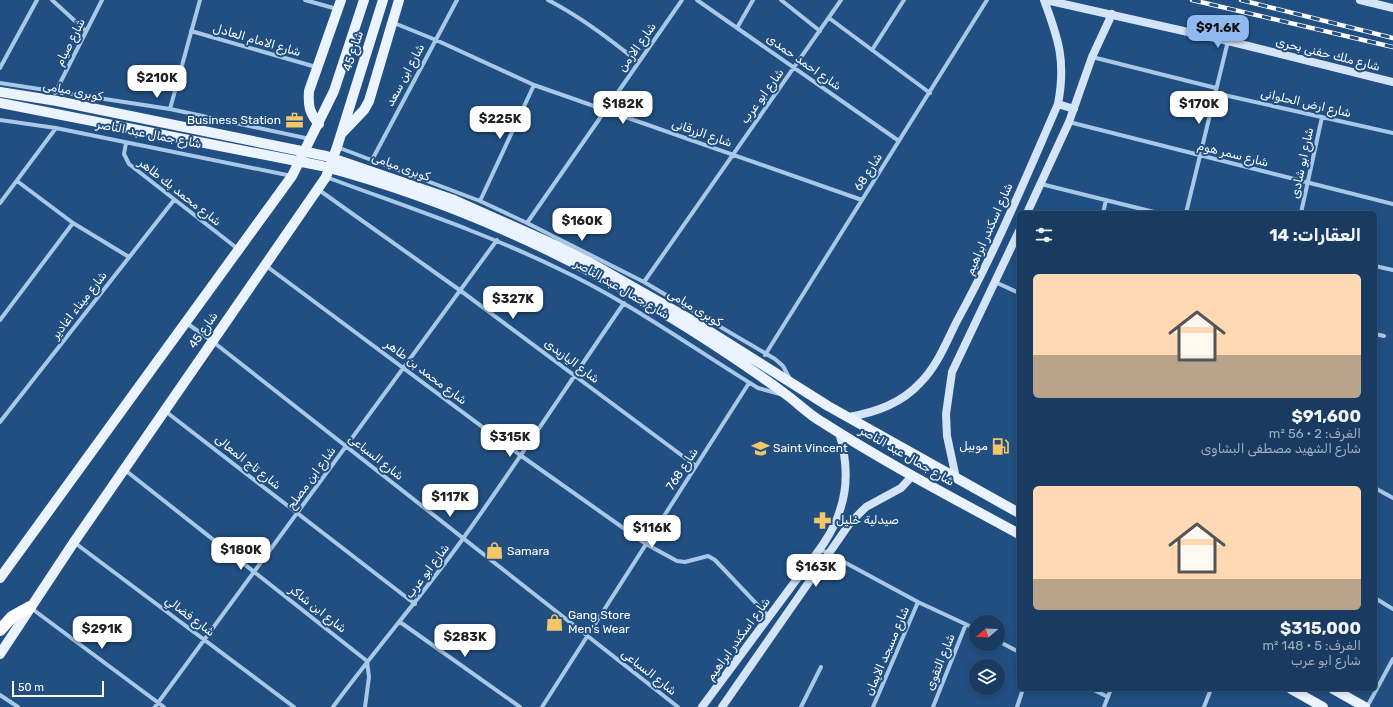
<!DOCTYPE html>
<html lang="ar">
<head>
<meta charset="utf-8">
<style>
  body { margin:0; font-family:Rubik,"Noto Sans Arabic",sans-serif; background:#26466a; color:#f1f3f6; direction:rtl; height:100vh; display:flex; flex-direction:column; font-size:15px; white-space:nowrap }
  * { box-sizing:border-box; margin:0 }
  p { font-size:13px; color:#9fadbd }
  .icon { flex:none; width:22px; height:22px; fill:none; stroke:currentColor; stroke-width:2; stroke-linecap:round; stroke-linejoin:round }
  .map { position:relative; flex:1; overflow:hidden; direction:ltr }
  .side { position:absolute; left:1017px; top:211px; width:360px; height:480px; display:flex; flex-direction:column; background:#193b61; border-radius:6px; box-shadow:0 2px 6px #0003,0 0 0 1px #375576; direction:rtl }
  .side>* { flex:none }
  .needle { width:26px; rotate:251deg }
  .tools { position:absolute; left:969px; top:615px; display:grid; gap:8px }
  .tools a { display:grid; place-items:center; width:36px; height:36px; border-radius:50%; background:#193b61; box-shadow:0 2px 6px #0003,0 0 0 1px #375576; font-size:20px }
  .scale { position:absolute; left:12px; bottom:10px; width:92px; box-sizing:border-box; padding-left:4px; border:2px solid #fff; border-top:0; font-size:11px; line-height:14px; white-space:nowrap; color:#fff; -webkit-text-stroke:3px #214f81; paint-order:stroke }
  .price { position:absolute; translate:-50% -34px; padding:0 9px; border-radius:8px; background:#fff; color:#222; font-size:13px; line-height:26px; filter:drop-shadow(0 1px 2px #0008) }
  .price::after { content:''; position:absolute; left:50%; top:24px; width:12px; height:9px; margin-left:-6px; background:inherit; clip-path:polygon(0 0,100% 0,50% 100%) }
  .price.active { background:#90b9f0; color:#111 }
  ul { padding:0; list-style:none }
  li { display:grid; align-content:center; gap:8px; height:212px; padding:0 16px }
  li span { display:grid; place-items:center; height:124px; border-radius:6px; color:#555 }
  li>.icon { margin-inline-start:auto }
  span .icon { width:72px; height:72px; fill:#fffc; stroke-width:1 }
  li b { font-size:17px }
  h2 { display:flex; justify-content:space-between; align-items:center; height:48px; padding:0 16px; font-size:17px }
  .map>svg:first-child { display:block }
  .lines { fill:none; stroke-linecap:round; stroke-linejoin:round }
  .street { stroke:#a8c8e8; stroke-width:4 }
  .secondary { stroke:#d2e4f6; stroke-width:8 }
  .primary { stroke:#eaf3fe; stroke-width:10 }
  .highway { stroke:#fff; stroke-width:12 }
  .rail-casing { stroke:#fff; stroke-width:4.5 }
  .rail { stroke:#214f81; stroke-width:3; stroke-dasharray:9; stroke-linecap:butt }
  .labels { text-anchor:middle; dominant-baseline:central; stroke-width:4; stroke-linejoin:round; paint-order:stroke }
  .street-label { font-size:12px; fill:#fff; stroke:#214f81 }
  .poi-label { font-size:12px; fill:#fff; stroke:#214f81; text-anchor:start }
</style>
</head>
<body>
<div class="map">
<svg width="1393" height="707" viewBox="0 0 1393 707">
  <rect width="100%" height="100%" fill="#214f81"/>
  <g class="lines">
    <path class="street" d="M 52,0 L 86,31
      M 305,0 L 337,9
      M 548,0 C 581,17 610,39 638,62
      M 697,0 L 899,141
      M 781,0 L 820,31
      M 829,18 L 930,93
      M 394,23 L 436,40 L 534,85 L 862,200
      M 737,28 L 753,0
      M 191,31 L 316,67
      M 872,50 L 904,0
      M 1092,57 L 1216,88
      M 0,68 L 37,0
      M 0,83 L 170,109 L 310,139
      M 55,93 L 102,0
      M 1215,93 L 1393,133
      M 170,109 L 200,0
      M 0,120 L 56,128 L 292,176
      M 1069,122 L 1393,204
      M 126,143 L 124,154 L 129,164 L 238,249
      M 337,147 L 480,201 L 527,223 L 644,282 L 775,359 L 783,366 L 791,381
      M 372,160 L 457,0
      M 326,177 C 404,206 483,232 557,268 C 628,301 691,347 758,388 L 780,394
      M 17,181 L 73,223 L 129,257
      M 1041,184 L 1158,213
      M 319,190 L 461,291 L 696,466
      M 480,201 L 534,85
      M 0,203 L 56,128
      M 1103,213 L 1106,200
      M 1186,213 L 1228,41
      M 1301,213 L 1322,117
      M 527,223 L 682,0
      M 265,265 L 520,455 L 646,544 L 677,561 L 685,562 L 708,556 L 715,560 L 769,617
      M 1375,266 L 1393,270
      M 644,282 L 841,0
      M 995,282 L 1019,293
      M 0,320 L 73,223
      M 185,322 L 212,341 L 678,707
      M 1375,334 L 1384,336
      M 765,355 L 987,0
      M 165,411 L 415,604
      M 0,422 L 174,200
      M 125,470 L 367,661 L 369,677 L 365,707
      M 1375,488 L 1393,498
      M 75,543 L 294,707
      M 820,549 L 918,602 L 976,629
      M 1375,598 L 1393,609
      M 31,608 L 164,707
      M 400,622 L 520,707
      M 998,641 L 1019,652
      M 1092,689 L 1108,697
      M 0,695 L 18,707
      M 155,707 L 497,240
      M 333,707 C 375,650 421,597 462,540 C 518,462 570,381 624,303
      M 542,707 L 749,383
      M 801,707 L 821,667
      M 873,707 L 918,602
      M 933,707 L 966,624
      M 1017,707 L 1023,689
      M 1104,707 L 1111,689
      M 1204,707 L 1211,689
      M 1367,707 L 1393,659"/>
    <path class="secondary" d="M 1046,0 L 1228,41 L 1393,82
      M 1360,0 L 1393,8
      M 1058,104 L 1074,109
      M 1027,213 L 1069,122 L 1092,57 L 1112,14
      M 849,417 C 877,412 902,403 921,382 C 938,365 947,340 958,319 C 996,250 1026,177 1058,104 C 1066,62 1059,40 1044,0
      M 956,478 L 947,436 L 946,414 L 952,372 L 1019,231
      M 702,707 C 732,667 761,627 791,587 C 808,564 832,538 840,510 C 849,484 847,459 839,432
      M 722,707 L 850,523 L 866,507 L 901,488 L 912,476"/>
    <path class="primary" d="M 0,92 L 57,101 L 326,156 L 454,200 L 555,245 L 591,263 L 693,321 L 828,406 L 1019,513
      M 0,103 L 322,166 C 450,200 576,257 688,328 C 721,349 753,370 784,393 C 797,402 808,414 822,422 C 886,463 953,498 1019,534
      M 319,124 C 309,113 308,105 309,91 L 341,0
      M 342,133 L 364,110 L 369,101 L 399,0
      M 0,578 L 292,176 L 334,91 L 364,0
      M 0,654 L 74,542 L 326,177 L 337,147 L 383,0
      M 1291,689 L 1323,707
      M 1333,689 L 1365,707"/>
    <path class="highway" d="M 0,630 L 12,617 L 30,607"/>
    <defs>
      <path id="rail" d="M 1192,0 L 1393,47
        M 1241,0 L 1393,38"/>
    </defs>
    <use href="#rail" class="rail-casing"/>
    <use href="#rail" class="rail"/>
  </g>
  <defs>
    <symbol id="office-bare" viewBox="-9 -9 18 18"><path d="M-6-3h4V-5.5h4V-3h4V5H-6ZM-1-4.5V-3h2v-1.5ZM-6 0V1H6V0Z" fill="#f4c66a" stroke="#214f81" stroke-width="2.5" paint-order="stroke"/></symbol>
    <symbol id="fuel-bare" viewBox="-9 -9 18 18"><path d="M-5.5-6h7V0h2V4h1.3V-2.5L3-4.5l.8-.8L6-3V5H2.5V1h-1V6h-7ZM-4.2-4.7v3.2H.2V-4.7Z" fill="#f4c66a" stroke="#214f81" stroke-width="2.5" paint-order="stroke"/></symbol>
    <symbol id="school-bare" viewBox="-9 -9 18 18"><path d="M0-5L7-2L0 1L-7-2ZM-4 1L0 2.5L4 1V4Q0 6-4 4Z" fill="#f4c66a" stroke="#214f81" stroke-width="2.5" paint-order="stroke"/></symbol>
    <symbol id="pharmacy-bare" viewBox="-9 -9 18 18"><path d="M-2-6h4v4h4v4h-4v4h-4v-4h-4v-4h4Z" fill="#f4c66a" stroke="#214f81" stroke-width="2.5" paint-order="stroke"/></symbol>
    <symbol id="shop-bare" viewBox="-9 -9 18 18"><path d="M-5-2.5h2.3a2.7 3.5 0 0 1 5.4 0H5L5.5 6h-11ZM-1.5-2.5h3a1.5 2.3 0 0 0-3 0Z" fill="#f4c66a" stroke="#214f81" stroke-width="2.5" paint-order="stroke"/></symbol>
  </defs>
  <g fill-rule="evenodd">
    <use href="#office-bare" x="282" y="108" width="25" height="25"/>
    <use href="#fuel-bare" x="988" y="434" width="25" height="25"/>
    <use href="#school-bare" x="748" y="436" width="25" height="25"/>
    <use href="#pharmacy-bare" x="810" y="508" width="25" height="25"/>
    <use href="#shop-bare" x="482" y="538" width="25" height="25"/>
    <use href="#shop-bare" x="542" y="610" width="25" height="25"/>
  </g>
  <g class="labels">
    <g class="street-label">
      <text transform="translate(257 40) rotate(16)">شارع الامام العادل</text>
      <text transform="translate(70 42) rotate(-63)">شارع صيام</text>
      <text transform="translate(637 47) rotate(-55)">شارع الارمن</text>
      <text transform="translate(353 51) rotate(-72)">شارع 45</text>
      <text transform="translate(1328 54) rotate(14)">شارع ملك حفنى بحرى</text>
      <text transform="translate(804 62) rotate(35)">شارع احمد حمدى</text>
      <text transform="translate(405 75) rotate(-62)">شارع ابن سعد</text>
      <text transform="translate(73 91) rotate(11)">كوبرى ميامى</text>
      <text transform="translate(762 96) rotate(-54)">شارع ابو عرب</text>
      <text transform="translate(1306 103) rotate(13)">شارع ارض الحلوانى</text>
      <text transform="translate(702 133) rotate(19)">شارع الزرقانى</text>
      <text transform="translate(149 134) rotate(11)">شارع جمال عبد الناصر</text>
      <text transform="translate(1233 154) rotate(14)">شارع سمر هوم</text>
      <text transform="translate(1302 163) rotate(-78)">شارع ابو شادى</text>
      <text transform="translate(401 167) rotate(20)">كوبرى ميامى</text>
      <text transform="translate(868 172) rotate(-58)">شارع 68</text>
      <text transform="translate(180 192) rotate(38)">شارع محمد بك طاهر</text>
      <text transform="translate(989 229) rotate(-66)">شارع اسكندر ابراهيم</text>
      <text transform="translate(622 289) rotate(30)">شارع جمال عبد الناصر</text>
      <text transform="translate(79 305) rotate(-52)">شارع ميناء اغادير</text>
      <text transform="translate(695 308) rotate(31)">كوبرى ميامى</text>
      <text transform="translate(203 330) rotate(-55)">شارع 45</text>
      <text transform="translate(572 361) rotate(37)">شارع اليازيدى</text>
      <text transform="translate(426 372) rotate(37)">شارع محمد بن طاهر</text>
      <text transform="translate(907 456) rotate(30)">شارع جمال عبد الناصر</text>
      <text transform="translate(376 457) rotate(38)">شارع السباعى</text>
      <text transform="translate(248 462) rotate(38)">شارع تاج المعالى</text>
      <text transform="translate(682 469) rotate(-57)">شارع 768</text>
      <text transform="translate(311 478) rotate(-54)">شارع ابن مصلح</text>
      <text transform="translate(427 571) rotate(-53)">شارع ابو عرب</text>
      <text transform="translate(318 609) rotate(38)">شارع ابن شاكر</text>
      <text transform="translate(190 616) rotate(37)">شارع فضالي</text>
      <text transform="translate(738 639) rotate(-54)">شارع اسكندر ابراهيم</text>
      <text transform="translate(887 651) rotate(-67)">شارع مسجد الايمان</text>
      <text transform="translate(940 662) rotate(-68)">شارع التقوى</text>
      <text transform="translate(649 672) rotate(38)">شارع السباعى</text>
    </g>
    <g class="poi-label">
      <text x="281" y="120" text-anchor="end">Business Station</text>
      <text x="988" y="446" text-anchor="end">موبيل</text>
      <text x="773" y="448">Saint Vincent</text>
      <text x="836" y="520">صيدلية خليل</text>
      <text x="507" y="551">Samara</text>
      <text x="568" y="615">Gang Store<tspan x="568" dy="14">Men's Wear</tspan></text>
    </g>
  </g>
</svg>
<div class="tools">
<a><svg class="needle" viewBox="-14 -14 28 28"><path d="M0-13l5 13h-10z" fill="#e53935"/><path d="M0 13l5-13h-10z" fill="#9fadbd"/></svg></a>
<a><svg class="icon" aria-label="layers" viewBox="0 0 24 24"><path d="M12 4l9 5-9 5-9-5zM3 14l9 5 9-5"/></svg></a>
</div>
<div class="scale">50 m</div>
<b class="price active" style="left:1218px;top:49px">$91.6K</b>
<b class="price" style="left:157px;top:99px">$210K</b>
<b class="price" style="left:623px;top:125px">$182K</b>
<b class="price" style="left:1199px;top:125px">$170K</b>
<b class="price" style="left:500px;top:140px">$225K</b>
<b class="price" style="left:582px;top:242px">$160K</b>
<b class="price" style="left:513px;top:320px">$327K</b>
<b class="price" style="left:510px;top:458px">$315K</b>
<b class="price" style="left:450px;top:518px">$117K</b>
<b class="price" style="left:652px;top:549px">$116K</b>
<b class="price" style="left:241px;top:571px">$180K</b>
<b class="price" style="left:816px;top:588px">$163K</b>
<b class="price" style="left:102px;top:650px">$291K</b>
<b class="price" style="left:465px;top:658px">$283K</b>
<section class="side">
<h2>العقارات: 14<svg class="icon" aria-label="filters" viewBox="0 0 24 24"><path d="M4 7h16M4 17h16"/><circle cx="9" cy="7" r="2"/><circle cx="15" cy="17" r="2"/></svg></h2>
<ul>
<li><span style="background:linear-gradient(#ffd9b3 65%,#b9a48a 0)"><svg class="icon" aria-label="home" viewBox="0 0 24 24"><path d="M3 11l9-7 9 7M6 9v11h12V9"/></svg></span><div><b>$91,600</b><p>الغرف: 2 · 56 m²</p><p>شارع الشهيد مصطفى البشاوى</p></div></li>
<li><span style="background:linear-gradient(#ffd9b3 75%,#b9a48a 0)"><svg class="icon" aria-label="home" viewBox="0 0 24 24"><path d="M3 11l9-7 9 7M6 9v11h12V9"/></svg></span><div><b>$315,000</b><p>الغرف: 5 · 148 m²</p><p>شارع ابو عرب</p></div></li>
</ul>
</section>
</div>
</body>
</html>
